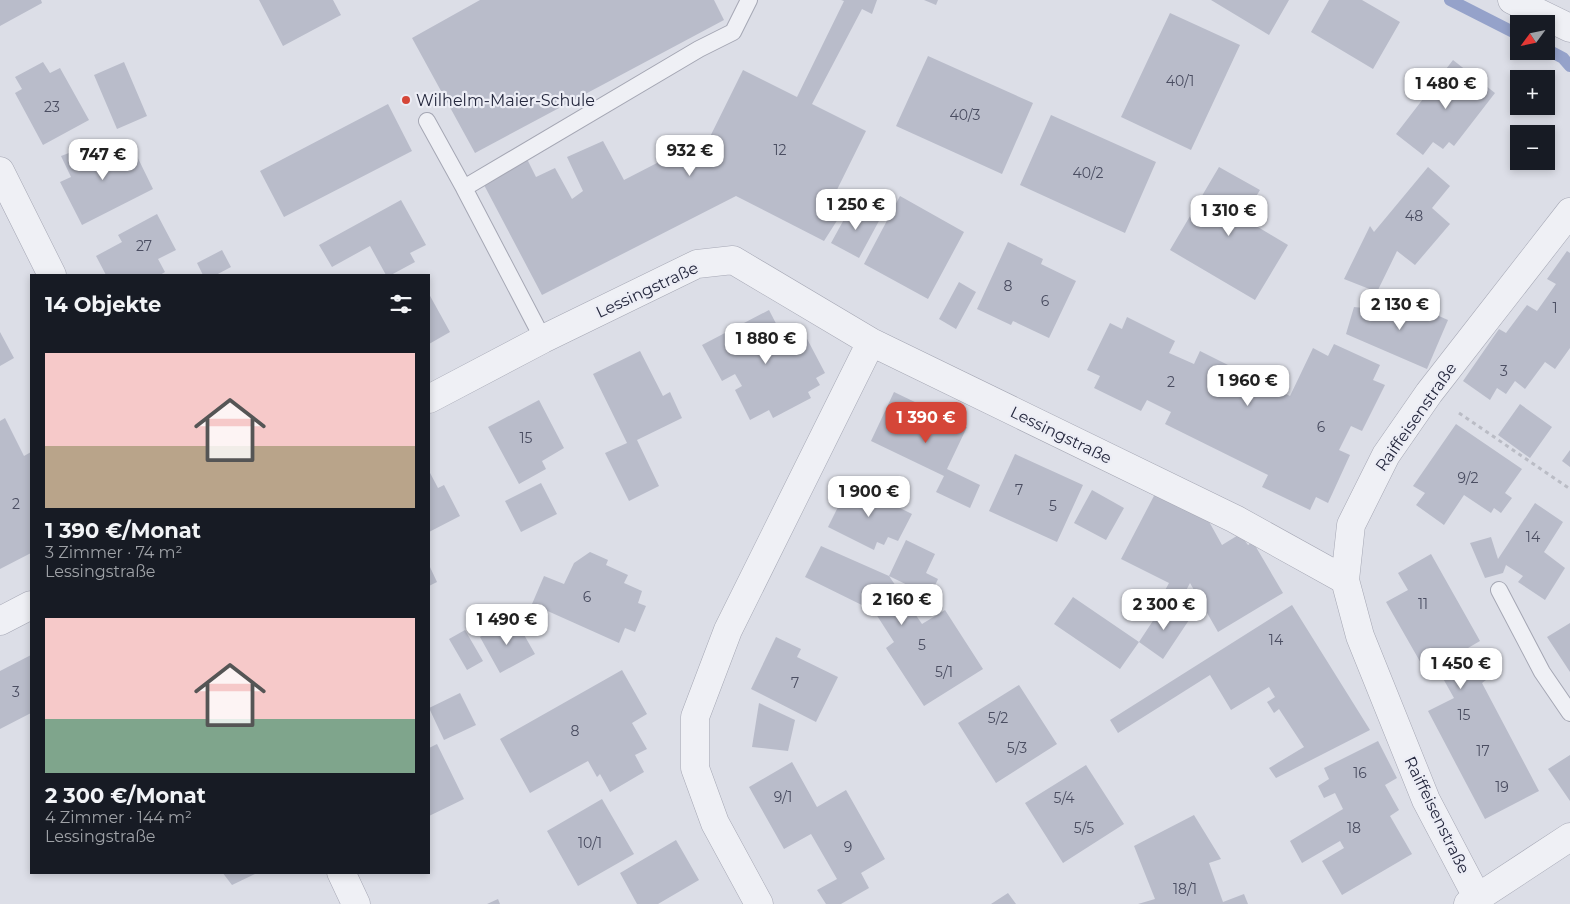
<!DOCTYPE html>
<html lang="de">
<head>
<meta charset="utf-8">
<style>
  body { margin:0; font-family:Montserrat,sans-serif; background:#20242c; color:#f1f3f6; height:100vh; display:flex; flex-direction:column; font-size:19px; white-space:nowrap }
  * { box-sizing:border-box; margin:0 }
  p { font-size:16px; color:#9ea1a6 }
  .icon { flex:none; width:28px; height:28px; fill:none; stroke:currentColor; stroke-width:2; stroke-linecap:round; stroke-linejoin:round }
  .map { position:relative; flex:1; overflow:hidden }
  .sheet { position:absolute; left:30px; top:274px; width:400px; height:600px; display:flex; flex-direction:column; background:#171b24; border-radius:0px; box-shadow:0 2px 8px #0003 }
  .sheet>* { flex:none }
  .needle { width:32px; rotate:237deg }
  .controls { position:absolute; left:1510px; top:15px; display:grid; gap:10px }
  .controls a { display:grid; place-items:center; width:45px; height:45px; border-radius:0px; background:#171b24; box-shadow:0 2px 8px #0003; font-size:25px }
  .price { position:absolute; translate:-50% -42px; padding:0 11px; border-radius:10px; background:#fff; color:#222; font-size:16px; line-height:32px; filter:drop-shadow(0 1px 2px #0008) }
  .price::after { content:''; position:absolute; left:50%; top:30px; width:15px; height:11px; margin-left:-8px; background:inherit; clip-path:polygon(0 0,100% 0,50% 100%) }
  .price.on { background:#d54638; color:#fff }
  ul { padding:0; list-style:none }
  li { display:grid; align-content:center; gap:10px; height:265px; padding:0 15px }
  li span { display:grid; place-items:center; height:155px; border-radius:0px; color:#555 }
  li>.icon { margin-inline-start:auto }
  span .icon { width:90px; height:90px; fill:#fffc; stroke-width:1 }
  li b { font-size:21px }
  h2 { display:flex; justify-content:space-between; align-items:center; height:60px; padding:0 15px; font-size:21px }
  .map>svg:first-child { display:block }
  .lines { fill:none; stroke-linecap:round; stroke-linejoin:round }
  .stream { stroke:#95a2ca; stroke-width:12 }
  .building { fill:#b9bcca }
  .lane-casing { stroke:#a5a7b4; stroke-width:18 }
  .street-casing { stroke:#a5a7b4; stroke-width:29 }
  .path { stroke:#babcc5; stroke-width:3; stroke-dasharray:4 4; stroke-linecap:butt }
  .lane { stroke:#eff0f5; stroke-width:16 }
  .street { stroke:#eff0f5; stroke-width:28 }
  .poi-dot { fill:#d54638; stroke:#ecedf5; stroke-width:2 }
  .labels { text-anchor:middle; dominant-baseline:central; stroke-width:4.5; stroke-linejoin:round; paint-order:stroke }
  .number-label { font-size:14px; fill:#4a4d61 }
  .poi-label { font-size:16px; fill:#25283e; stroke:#ecedf5; text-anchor:start }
  .street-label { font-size:16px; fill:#25283e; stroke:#ecedf5 }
</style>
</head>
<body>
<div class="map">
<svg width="1570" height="904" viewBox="0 0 1570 904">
  <rect width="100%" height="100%" fill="#dcdee7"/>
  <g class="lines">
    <path class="stream" d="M 1450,0 L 1519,35
      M 1546,49 L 1563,58 L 1570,66"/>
  </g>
  <path class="building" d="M 0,0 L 41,0 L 42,3 L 0,26 Z
    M 259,0 L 333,0 L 341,15 L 283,46 Z
    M 480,0 L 714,0 L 724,20 L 475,153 L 412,38 Z
    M 841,0 L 877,0 L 872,14 L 862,9 L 812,104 L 866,131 L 826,212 L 838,219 L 824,241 L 736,196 L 542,295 L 483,183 L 527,159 L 536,177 L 555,168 L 572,199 L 583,191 L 567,157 L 603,141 L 624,180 L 688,147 L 702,153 L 743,70 L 797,97 L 844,1 Z
    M 924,0 L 938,0 L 936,5 Z
    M 1211,0 L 1289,0 L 1269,35 Z
    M 1329,0 L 1362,0 L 1400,22 L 1373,69 L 1311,32 Z
    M 1170,13 L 1240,45 L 1191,150 L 1121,117 Z
    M 928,56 L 1033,103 L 1002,174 L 896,126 Z
    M 1453,60 L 1495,93 L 1454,146 L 1449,142 L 1443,149 L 1433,142 L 1423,155 L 1396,134 Z
    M 43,62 L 50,73 L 60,68 L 89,120 L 43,145 L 15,93 L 22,89 L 15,77 Z
    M 124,62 L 147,116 L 117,129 L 94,75 Z
    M 388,104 L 412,151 L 284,217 L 260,171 Z
    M 1051,115 L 1156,162 L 1125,233 L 1020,185 Z
    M 98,142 L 107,159 L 132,146 L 153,189 L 82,225 L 60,182 L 71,177 L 61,156 Z
    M 1219,167 L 1260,190 L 1243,218 L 1288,245 L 1255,300 L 1170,250 Z
    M 1428,167 L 1450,186 L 1432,208 L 1450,224 L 1415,265 L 1397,251 L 1377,292 L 1344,279 L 1370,226 L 1374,232 Z
    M 900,196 L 964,232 L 928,299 L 864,264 Z
    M 401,200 L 426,245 L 410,253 L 415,262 L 391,275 L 386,275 L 370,246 L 332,267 L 319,245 Z
    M 853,203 L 880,219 L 859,258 L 831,243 Z
    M 157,214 L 176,250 L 158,259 L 165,272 L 160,275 L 106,275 L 96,256 L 122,242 L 118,235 Z
    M 1008,242 L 1043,259 L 1041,264 L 1076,281 L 1049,338 L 1013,321 L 1011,325 L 977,309 Z
    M 222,250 L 231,267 L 216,275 L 203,275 L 197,263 Z
    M 1567,251 L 1570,253 L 1570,348 L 1555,369 L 1545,362 L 1525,389 L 1515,381 L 1506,394 L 1497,388 L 1490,400 L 1463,381 L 1499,329 L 1506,333 L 1527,305 L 1537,311 L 1556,284 L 1547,279 Z
    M 959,282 L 976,292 L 956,329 L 939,319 Z
    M 429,294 L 450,332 L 429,344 Z
    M 1391,295 L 1448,320 L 1427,369 L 1346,334 L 1354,307 L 1364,308 L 1382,316 Z
    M 769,310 L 782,335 L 791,330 L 805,335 L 825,373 L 816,378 L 820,385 L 808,392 L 811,398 L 773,418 L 769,410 L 750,420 L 735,390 L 742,386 L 735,374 L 722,381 L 702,345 Z
    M 1127,317 L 1175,341 L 1169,353 L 1194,364 L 1200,351 L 1290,396 L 1313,348 L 1328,356 L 1334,344 L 1380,365 L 1373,380 L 1385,385 L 1362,431 L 1351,426 L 1339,450 L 1350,455 L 1328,503 L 1316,497 L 1310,510 L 1262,487 L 1268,475 L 1165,424 L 1171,412 L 1147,400 L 1141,411 L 1094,388 L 1100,376 L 1087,370 L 1110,323 L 1122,329 Z
    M 0,332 L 14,358 L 0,366 Z
    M 640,351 L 663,396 L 670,392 L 682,418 L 637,440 L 659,486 L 629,501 L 605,453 L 627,443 L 593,374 Z
    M 894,392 L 967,427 L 947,469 L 980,485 L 970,508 L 936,492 L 944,476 L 871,441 Z
    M 539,400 L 564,448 L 542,461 L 546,469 L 519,484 L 488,427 Z
    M 1520,404 L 1552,427 L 1530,458 L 1498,435 Z
    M 5,418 L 24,456 L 31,452 L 31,553 L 0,569 L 0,421 Z
    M 1456,424 L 1522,469 L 1505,493 L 1512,498 L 1501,513 L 1494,508 L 1491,513 L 1464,495 L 1444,525 L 1416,505 L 1425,493 L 1413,486 Z
    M 1570,450 L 1570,467 L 1562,461 Z
    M 1015,454 L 1083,485 L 1057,542 L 989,511 Z
    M 429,471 L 438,488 L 444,485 L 460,516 L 429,532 Z
    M 541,483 L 557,514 L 521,532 L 505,501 Z
    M 850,483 L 912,514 L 898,541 L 888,537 L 884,545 L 877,542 L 874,550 L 828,527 Z
    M 1092,490 L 1124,508 L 1106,540 L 1074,523 Z
    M 1156,492 L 1207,518 L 1222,545 L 1240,534 L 1248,545 L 1253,542 L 1283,593 L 1218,632 L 1190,583 L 1180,602 L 1163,594 L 1169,583 L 1121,559 Z
    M 1535,503 L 1563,522 L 1544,552 L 1565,568 L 1545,600 L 1518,582 L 1523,576 L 1506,565 L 1503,573 L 1485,578 L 1470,543 L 1491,537 L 1498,559 Z
    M 906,540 L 935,554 L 926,573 L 938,579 L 930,596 L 889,576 Z
    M 821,546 L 889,576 L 922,624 L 945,610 L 983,669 L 924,706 L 886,648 L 894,642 L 874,611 L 805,577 Z
    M 590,552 L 608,560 L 606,565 L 628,575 L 624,583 L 642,591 L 638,603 L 646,606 L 635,632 L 625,628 L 619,643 L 532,604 L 544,576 L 564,584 L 574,563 Z
    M 1431,554 L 1480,641 L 1468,648 L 1486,680 L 1482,683 L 1539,791 L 1485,819 L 1428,711 L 1454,698 L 1436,666 L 1426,672 L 1386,602 L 1408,590 L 1398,573 Z
    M 429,565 L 437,582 L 429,586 Z
    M 1073,597 L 1139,642 L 1120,669 L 1054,624 Z
    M 1164,604 L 1189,620 L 1163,659 L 1139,642 Z
    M 1292,605 L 1370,730 L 1276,778 L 1269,768 L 1304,747 L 1279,709 L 1274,713 L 1267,702 L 1275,697 L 1269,687 L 1231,710 L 1210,675 L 1118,733 L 1110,720 Z
    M 515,619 L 535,654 L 500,673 L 480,637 Z
    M 1570,623 L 1570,672 L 1547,637 Z
    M 465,630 L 483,661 L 467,670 L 449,639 Z
    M 776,637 L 801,649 L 797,657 L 838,677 L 816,722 L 751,689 Z
    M 31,655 L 31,713 L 0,729 L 0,671 Z
    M 622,670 L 647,714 L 632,723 L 647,749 L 635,755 L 644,772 L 610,792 L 600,774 L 597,777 L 588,761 L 530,793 L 500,739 Z
    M 1019,685 L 1057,744 L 996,783 L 958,723 Z
    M 460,693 L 476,725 L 444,740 L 429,708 Z
    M 759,703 L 795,720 L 788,751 L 752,747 Z
    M 1378,741 L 1397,778 L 1385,785 L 1399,810 L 1390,816 L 1412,854 L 1342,895 L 1322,861 L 1344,848 L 1340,841 L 1302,863 L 1290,841 L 1343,809 L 1335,793 L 1324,798 L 1318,786 L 1329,779 L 1324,768 Z
    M 437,744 L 464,799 L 429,816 L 429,748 Z
    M 1570,755 L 1570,801 L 1548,769 Z
    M 792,762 L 817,807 L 846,790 L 885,859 L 861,873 L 869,888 L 841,904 L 826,904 L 817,890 L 837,879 L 811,834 L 784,849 L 749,787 Z
    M 1086,765 L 1124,824 L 1063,863 L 1025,803 Z
    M 602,799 L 634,854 L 578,886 L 547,831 Z
    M 1194,815 L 1221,859 L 1209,863 L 1223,902 L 1244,894 L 1248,904 L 1138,904 L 1155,899 L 1134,846 Z
    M 676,840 L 699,880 L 658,904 L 637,904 L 620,873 Z
    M 222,872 L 259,872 L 232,885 Z
    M 1008,893 L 1016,904 L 991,904 Z
    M 498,899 L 500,904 L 487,904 Z"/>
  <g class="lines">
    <defs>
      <path id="lane" d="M 427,121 L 464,188 L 543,339
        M 464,188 L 699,49 L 733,32 L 749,0
        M 1499,590 L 1542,672 L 1570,713"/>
      <path id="street" d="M 1512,0 L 1570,28
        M 0,171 L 52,275
        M 429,399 L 543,339 L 697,264 L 733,260 L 871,342 L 1235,519 L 1345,580
        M 0,621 L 31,605
        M 341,872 L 356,904
        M 1477,897 L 1426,800 L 1360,636 L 1345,580 L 1351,525 L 1386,455 L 1429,393 L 1570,212
        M 759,904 L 715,823 L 695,768 L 695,717 L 728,630 L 871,342
        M 1468,904 L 1570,837"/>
    </defs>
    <use href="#lane" class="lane-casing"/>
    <use href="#street" class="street-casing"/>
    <path class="path" d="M 1459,413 L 1570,489"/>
    <use href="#lane" class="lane"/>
    <use href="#street" class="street"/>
  </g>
  <circle class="poi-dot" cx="406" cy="100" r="5"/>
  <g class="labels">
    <g class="number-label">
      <text x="1180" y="81">40/1</text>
      <text x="52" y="107">23</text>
      <text x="965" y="115">40/3</text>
      <text x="780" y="150">12</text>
      <text x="1088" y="173">40/2</text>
      <text x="1414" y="216">48</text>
      <text x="144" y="246">27</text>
      <text x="1008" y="286">8</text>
      <text x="1045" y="301">6</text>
      <text x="1555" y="308">1</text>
      <text x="1504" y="371">3</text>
      <text x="1171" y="382">2</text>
      <text x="1321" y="427">6</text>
      <text x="526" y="438">15</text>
      <text x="1468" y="478">9/2</text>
      <text x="1019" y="490">7</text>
      <text x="16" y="504">2</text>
      <text x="1053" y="506">5</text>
      <text x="1533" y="537">14</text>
      <text x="587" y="597">6</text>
      <text x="1423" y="604">11</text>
      <text x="1276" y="640">14</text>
      <text x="922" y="645">5</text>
      <text x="944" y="672">5/1</text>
      <text x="795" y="683">7</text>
      <text x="16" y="692">3</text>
      <text x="1464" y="715">15</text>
      <text x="998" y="718">5/2</text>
      <text x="575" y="731">8</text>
      <text x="1017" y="748">5/3</text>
      <text x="1483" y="751">17</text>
      <text x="1360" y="773">16</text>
      <text x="1502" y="787">19</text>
      <text x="783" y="797">9/1</text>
      <text x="1064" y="798">5/4</text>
      <text x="1084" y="828">5/5</text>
      <text x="1354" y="828">18</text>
      <text x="590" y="843">10/1</text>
      <text x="848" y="847">9</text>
      <text x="1185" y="889">18/1</text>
    </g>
    <g class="poi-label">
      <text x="416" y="100">Wilhelm-Maier-Schule</text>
    </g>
    <g class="street-label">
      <text transform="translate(647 290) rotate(-25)">Lessingstraße</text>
      <text transform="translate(1416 417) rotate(-55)">Raiffeisenstraße</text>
      <text transform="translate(1061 435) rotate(26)">Lessingstraße</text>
      <text transform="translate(1437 815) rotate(64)">Raiffeisenstraße</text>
    </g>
  </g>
</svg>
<div class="controls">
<a><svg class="needle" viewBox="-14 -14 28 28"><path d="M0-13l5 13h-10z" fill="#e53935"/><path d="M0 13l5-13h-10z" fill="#9ea1a6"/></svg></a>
<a>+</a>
<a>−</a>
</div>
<b class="price" style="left:1446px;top:110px">1 480 €</b>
<b class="price" style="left:690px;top:177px">932 €</b>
<b class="price" style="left:103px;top:181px">747 €</b>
<b class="price" style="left:856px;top:231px">1 250 €</b>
<b class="price" style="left:1229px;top:237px">1 310 €</b>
<b class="price" style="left:1400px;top:331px">2 130 €</b>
<b class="price" style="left:766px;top:365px">1 880 €</b>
<b class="price" style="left:1248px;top:407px">1 960 €</b>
<b class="price on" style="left:926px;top:444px">1 390 €</b>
<b class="price" style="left:869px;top:518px">1 900 €</b>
<b class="price" style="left:902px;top:626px">2 160 €</b>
<b class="price" style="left:1164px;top:631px">2 300 €</b>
<b class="price" style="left:507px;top:646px">1 490 €</b>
<b class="price" style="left:1461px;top:690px">1 450 €</b>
<section class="sheet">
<h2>14 Objekte<svg class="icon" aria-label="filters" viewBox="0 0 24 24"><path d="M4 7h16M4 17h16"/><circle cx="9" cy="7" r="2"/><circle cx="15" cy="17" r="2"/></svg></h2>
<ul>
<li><span style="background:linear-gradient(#f6c9c9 60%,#b9a48a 0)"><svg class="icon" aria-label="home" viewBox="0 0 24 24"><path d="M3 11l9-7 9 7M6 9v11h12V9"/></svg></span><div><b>1 390 €/Monat</b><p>3 Zimmer · 74 m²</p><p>Lessingstraße</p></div></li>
<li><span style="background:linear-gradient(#f6c9c9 65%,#7fa58c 0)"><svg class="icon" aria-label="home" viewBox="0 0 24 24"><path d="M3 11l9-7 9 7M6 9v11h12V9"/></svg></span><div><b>2 300 €/Monat</b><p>4 Zimmer · 144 m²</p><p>Lessingstraße</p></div></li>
</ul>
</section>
</div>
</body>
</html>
